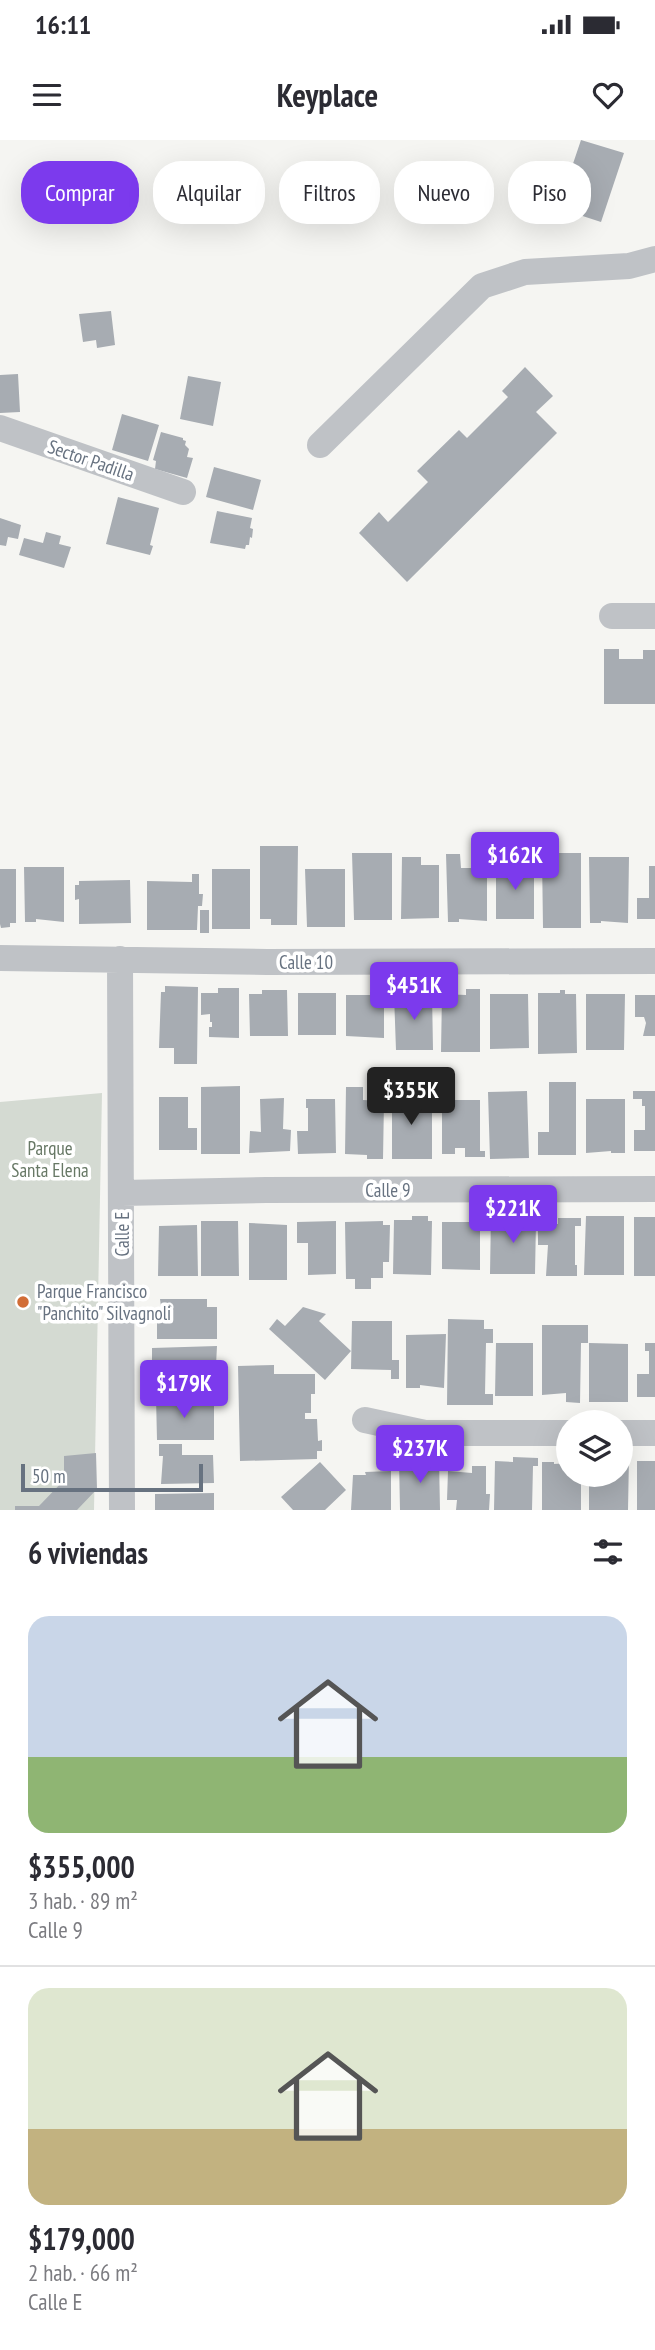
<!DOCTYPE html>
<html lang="es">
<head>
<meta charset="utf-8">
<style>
  body { margin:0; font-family:"PT Sans Narrow",sans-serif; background:#f2f2f3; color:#2b2b33; height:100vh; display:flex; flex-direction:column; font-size:26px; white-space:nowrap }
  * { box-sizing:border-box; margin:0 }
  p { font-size:23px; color:#7c7c81 }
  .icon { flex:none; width:38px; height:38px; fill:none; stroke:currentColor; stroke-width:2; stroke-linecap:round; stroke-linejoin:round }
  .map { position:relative; height:1370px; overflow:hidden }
  .side { display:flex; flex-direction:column; background:#fff; flex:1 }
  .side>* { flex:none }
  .top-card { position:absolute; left:21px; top:21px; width:614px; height:63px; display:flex; gap:14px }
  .controls { position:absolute; left:556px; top:1270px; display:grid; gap:14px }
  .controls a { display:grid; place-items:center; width:77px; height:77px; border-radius:50%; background:#fff; box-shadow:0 7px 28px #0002; font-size:35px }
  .scale { position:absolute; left:21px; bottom:18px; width:182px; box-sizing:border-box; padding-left:7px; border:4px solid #677280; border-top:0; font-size:19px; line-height:24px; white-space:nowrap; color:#677280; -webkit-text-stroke:5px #fff; paint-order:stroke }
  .price { position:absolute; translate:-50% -60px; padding:0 16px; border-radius:7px; background:#7c3aed; color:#fff; font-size:23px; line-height:46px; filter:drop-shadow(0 2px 4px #0008) }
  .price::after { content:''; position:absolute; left:50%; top:42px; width:21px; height:16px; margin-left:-10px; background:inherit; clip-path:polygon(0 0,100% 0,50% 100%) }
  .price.active { background:#222; color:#fff }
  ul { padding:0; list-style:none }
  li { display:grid; align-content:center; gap:14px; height:371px; padding:0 28px }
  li+li { border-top:2px solid #e1e1e2 }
  li span { display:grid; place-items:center; height:217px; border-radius:21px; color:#555 }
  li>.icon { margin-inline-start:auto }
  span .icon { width:126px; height:126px; fill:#fffc; stroke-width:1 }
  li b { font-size:30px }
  h2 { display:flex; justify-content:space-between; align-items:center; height:84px; padding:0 28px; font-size:30px }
  .tag { padding:0 24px; border-radius:28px; background:#fff; box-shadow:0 7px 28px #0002; font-size:24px; line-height:63px }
  .tag.active { background:#7c3aed; color:#fff }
  .status { display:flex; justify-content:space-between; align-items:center; height:49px; padding:0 35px; background:#fff; direction:ltr }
  .status svg { height:19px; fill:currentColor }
  header { display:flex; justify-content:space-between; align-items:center; height:91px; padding:0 28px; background:#fff; font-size:32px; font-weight:700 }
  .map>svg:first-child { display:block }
  .green { fill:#d4dad2 }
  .building { fill:#a7acb2 }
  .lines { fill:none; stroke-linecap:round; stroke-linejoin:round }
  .street { stroke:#bfc2c6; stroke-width:26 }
  .poi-dot { fill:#d16d36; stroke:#fff; stroke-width:2.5 }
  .labels { text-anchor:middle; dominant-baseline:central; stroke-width:7; stroke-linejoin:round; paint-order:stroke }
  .street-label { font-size:19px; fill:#677280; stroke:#fff }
  .park-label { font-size:19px; fill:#677865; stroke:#fff }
  .poi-label { font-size:19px; fill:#677280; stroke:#fff; text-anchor:start }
</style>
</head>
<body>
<div class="status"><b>16:11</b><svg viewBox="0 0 49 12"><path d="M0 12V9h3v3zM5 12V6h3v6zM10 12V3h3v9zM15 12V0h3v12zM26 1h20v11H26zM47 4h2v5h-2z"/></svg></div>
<header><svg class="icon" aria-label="menu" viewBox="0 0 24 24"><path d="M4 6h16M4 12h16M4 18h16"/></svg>Keyplace<svg class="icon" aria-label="heart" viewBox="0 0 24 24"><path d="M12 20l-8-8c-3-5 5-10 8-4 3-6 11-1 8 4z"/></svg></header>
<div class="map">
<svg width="655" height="1370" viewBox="0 0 655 1370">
  <rect width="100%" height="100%" fill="#f5f5f2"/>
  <path class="green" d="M 102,953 L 94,1370 L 0,1370 L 0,962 Z"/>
  <path class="building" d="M 581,0 L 624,13 L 601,82 L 558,68 Z
    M 111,171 L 115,205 L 97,208 L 96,200 L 83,202 L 79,174 Z
    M 525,227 L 553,256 L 536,272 L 557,293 L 407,442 L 359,393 L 379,372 L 388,382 L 428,342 L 417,331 L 459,290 L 467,298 L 508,257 L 502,251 Z
    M 18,234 L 20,272 L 0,273 L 0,235 Z
    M 188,236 L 221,242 L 213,286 L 180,279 Z
    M 122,274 L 159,285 L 148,321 L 112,310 Z
    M 161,292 L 183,298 L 183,300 L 186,301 L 185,305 L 189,309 L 187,317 L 193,318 L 187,338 L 155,329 L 156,321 L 153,320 Z
    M 214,327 L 261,340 L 253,370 L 206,357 Z
    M 118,357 L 159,368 L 150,405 L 153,406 L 150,415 L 106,404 Z
    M 217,371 L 252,378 L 250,388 L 253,389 L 252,398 L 250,397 L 249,405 L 246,405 L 245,409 L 210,403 Z
    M 0,378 L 21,385 L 18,399 L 8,397 L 6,406 L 0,405 Z
    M 46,392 L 61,396 L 59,404 L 71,407 L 64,428 L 19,415 L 24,398 L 43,403 Z
    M 604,509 L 619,509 L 619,519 L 643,519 L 643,510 L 655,510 L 655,564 L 604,564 Z
    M 260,706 L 298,706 L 297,785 L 271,785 L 271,779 L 260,779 Z
    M 352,713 L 392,713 L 392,780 L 354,780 Z
    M 556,713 L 581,713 L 581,788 L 543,788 L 542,716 L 556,716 Z
    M 446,714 L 460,714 L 461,728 L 487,728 L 487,781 L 459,779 L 459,782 L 448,782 Z
    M 402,717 L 421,717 L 421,725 L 439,725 L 439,778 L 401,779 Z
    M 589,717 L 629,717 L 628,783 L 601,781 L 601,783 L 590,783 Z
    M 496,725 L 534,725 L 534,779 L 496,779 Z
    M 649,726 L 655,726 L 655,779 L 637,779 L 637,758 L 649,758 Z
    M 24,727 L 64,727 L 64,782 L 36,779 L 36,782 L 25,782 Z
    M 0,729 L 16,729 L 16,783 L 10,783 L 10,787 L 1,788 L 0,784 Z
    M 212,729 L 250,729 L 250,789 L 212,789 Z
    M 305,729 L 345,729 L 345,787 L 307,787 Z
    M 192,734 L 199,734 L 199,754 L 203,754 L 202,766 L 198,766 L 197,790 L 147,790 L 147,741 L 192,742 Z
    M 130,740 L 131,783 L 79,784 L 79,759 L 75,760 L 75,745 L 79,745 L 79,741 Z
    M 200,770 L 209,770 L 209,793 L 200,793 Z
    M 165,846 L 198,847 L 197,924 L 174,924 L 174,908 L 159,908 L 161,852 L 165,852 Z
    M 218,848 L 239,848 L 239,898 L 209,897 L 209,887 L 212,887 L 212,882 L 210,882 L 210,874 L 201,875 L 201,853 L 218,853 Z
    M 466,849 L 480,849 L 480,912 L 441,912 L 442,854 L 466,855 Z
    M 262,850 L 287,850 L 288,896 L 250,896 L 249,854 L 262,854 Z
    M 560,850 L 565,850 L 565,854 L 576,854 L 577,913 L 538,914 L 538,853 L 560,853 Z
    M 384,851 L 384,898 L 346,896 L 346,855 L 370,855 L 370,852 Z
    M 298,853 L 336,853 L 336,895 L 298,895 Z
    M 432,853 L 433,910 L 396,910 L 394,854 Z
    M 490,854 L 528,854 L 529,908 L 490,909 Z
    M 586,854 L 625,854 L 624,910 L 586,910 Z
    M 635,855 L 655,855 L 655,896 L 643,896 L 646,883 L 644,877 L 635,877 Z
    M 549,942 L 576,942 L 576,1015 L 538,1015 L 538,992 L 549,992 Z
    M 240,946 L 240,1014 L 201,1014 L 201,947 Z
    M 346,947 L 363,947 L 363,960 L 384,961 L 383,1019 L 367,1019 L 367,1015 L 345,1014 Z
    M 392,949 L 406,949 L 406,959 L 432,960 L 432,1019 L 392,1019 Z
    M 527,951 L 529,1018 L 490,1019 L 488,952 Z
    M 633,951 L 655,951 L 655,1011 L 634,1011 L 634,990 L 645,990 L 645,966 L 642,966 L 642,959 L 633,959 Z
    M 159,957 L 188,957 L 188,988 L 197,988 L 197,1010 L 159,1010 Z
    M 284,958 L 283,989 L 291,990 L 290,1011 L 249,1013 L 250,991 L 261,992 L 260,959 Z
    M 306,959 L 335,959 L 336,1013 L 298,1014 L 297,991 L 308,991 L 308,968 L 306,968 Z
    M 586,959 L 625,959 L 625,1013 L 611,1013 L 611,1011 L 586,1013 Z
    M 442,960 L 480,960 L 480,1011 L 485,1011 L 485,1017 L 465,1017 L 465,1008 L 455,1008 L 455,1014 L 442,1014 Z
    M 491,1074 L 528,1075 L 528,1081 L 536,1081 L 535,1134 L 490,1134 Z
    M 412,1076 L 428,1076 L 428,1081 L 432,1081 L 431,1135 L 393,1134 L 394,1080 L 412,1080 Z
    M 586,1076 L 624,1076 L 624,1135 L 584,1135 Z
    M 634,1077 L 655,1077 L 655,1136 L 634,1136 Z
    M 558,1078 L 581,1078 L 581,1086 L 575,1086 L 575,1125 L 577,1125 L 577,1136 L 546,1136 L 548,1105 L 538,1105 L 538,1082 L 558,1084 Z
    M 201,1081 L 238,1081 L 239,1136 L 201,1136 Z
    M 336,1081 L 336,1134 L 308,1135 L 308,1103 L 297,1103 L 297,1082 Z
    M 383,1081 L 383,1085 L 390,1085 L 389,1122 L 383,1122 L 383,1138 L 371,1138 L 371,1149 L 355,1149 L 355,1139 L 346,1139 L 345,1082 Z
    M 442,1082 L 480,1082 L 480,1130 L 442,1129 Z
    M 249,1083 L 287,1085 L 287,1140 L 249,1140 Z
    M 197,1085 L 198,1136 L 158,1136 L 159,1086 Z
    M 160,1159 L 207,1159 L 207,1167 L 217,1167 L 217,1199 L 157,1199 L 157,1181 L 163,1181 Z
    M 303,1167 L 326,1174 L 319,1181 L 351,1211 L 325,1240 L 269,1189 L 277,1179 L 285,1186 Z
    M 448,1179 L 484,1180 L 484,1189 L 493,1189 L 493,1203 L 486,1203 L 485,1254 L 493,1254 L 493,1265 L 447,1265 Z
    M 352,1181 L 392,1181 L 392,1220 L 399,1220 L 399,1239 L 391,1239 L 391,1230 L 351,1229 Z
    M 542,1185 L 588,1185 L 588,1203 L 581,1203 L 580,1263 L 566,1262 L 566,1253 L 542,1255 Z
    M 446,1194 L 444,1248 L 420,1245 L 420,1248 L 406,1248 L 406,1195 Z
    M 496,1203 L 533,1203 L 533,1256 L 495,1256 Z
    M 589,1203 L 628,1204 L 628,1262 L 589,1262 Z
    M 645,1203 L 655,1203 L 655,1257 L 637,1257 L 637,1234 L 649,1234 L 649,1211 L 645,1211 Z
    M 217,1206 L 215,1245 L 156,1247 L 155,1233 L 152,1233 L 152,1208 Z
    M 274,1225 L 274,1234 L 315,1234 L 315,1254 L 311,1254 L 311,1273 L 305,1273 L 305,1279 L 317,1279 L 318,1301 L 322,1300 L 322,1311 L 317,1311 L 317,1319 L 240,1321 L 238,1226 Z
    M 183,1256 L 184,1265 L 214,1264 L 214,1300 L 157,1300 L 156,1257 Z
    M 159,1304 L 182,1304 L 182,1315 L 213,1315 L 214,1343 L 161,1344 L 163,1316 L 159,1316 Z
    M 96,1313 L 97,1349 L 77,1370 L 15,1370 L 15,1366 L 39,1366 L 64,1340 L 64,1316 Z
    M 621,1316 L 629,1316 L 628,1370 L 589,1370 L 589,1335 L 621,1335 Z
    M 513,1317 L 538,1318 L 538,1326 L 533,1326 L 532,1370 L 494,1370 L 495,1321 L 513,1322 Z
    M 439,1319 L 440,1370 L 400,1370 L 399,1320 Z
    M 637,1321 L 655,1321 L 655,1370 L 637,1370 Z
    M 320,1322 L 346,1350 L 325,1370 L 293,1370 L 281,1357 Z
    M 542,1322 L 554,1322 L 554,1324 L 569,1323 L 569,1335 L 581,1335 L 581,1370 L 542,1370 Z
    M 472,1326 L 486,1326 L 486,1354 L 490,1354 L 489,1370 L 456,1370 L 457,1360 L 447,1360 L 448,1331 L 472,1333 Z
    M 391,1331 L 391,1370 L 351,1370 L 353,1335 L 366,1335 L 365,1332 Z
    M 214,1353 L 214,1370 L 155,1370 L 155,1354 Z"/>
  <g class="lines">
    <path class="street" d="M 0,288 L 183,352
      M 320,305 L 482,146 L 525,132 L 629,126 L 655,119
      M 612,476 L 655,476
      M 0,818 L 267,822 L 655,821
      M 120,819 L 122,1370
      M 122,1053 L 266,1050 L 655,1049
      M 365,1280 L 425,1293 L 569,1293
      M 621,1293 L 655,1293"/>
  </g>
  <circle class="poi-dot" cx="23" cy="1162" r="7"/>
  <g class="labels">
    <g class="street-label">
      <text transform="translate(91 320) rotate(19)">Sector Padilla</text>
      <text x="306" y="822">Calle 10</text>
      <text x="388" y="1050">Calle 9</text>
      <text transform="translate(122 1094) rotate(-90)">Calle E</text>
    </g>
    <g class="park-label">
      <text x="50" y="1008">Parque<tspan x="50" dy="22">Santa Elena</tspan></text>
    </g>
    <g class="poi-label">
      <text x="37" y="1151">Parque Francisco<tspan x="37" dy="22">"Panchito" Silvagnoli</tspan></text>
    </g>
  </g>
</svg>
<div class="controls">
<a><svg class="icon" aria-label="layers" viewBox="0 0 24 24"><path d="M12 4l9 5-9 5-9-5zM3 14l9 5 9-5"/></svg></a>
</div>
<div class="scale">50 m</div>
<b class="price" style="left:515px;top:752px">$162K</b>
<b class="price" style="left:414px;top:882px">$451K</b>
<b class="price active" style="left:411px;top:987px">$355K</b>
<b class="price" style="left:513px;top:1105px">$221K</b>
<b class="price" style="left:184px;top:1280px">$179K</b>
<b class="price" style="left:420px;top:1345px">$237K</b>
<div class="top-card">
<a class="tag active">Comprar</a>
<a class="tag">Alquilar</a>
<a class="tag">Filtros</a>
<a class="tag">Nuevo</a>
<a class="tag">Piso</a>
</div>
</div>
<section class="side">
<h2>6 viviendas<svg class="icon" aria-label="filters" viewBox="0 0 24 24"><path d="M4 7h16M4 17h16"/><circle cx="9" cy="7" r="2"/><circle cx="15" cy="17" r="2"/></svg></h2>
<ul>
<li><span style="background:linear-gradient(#c9d6e8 65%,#8fb573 0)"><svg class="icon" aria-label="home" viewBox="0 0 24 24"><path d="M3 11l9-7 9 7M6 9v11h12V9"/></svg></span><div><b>$355,000</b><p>3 hab. · 89 m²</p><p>Calle 9</p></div></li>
<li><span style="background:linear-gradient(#dfe7d0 65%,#c2b280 0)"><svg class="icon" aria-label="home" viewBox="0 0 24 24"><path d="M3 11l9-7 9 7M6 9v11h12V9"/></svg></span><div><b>$179,000</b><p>2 hab. · 66 m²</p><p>Calle E</p></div></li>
</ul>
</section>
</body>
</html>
